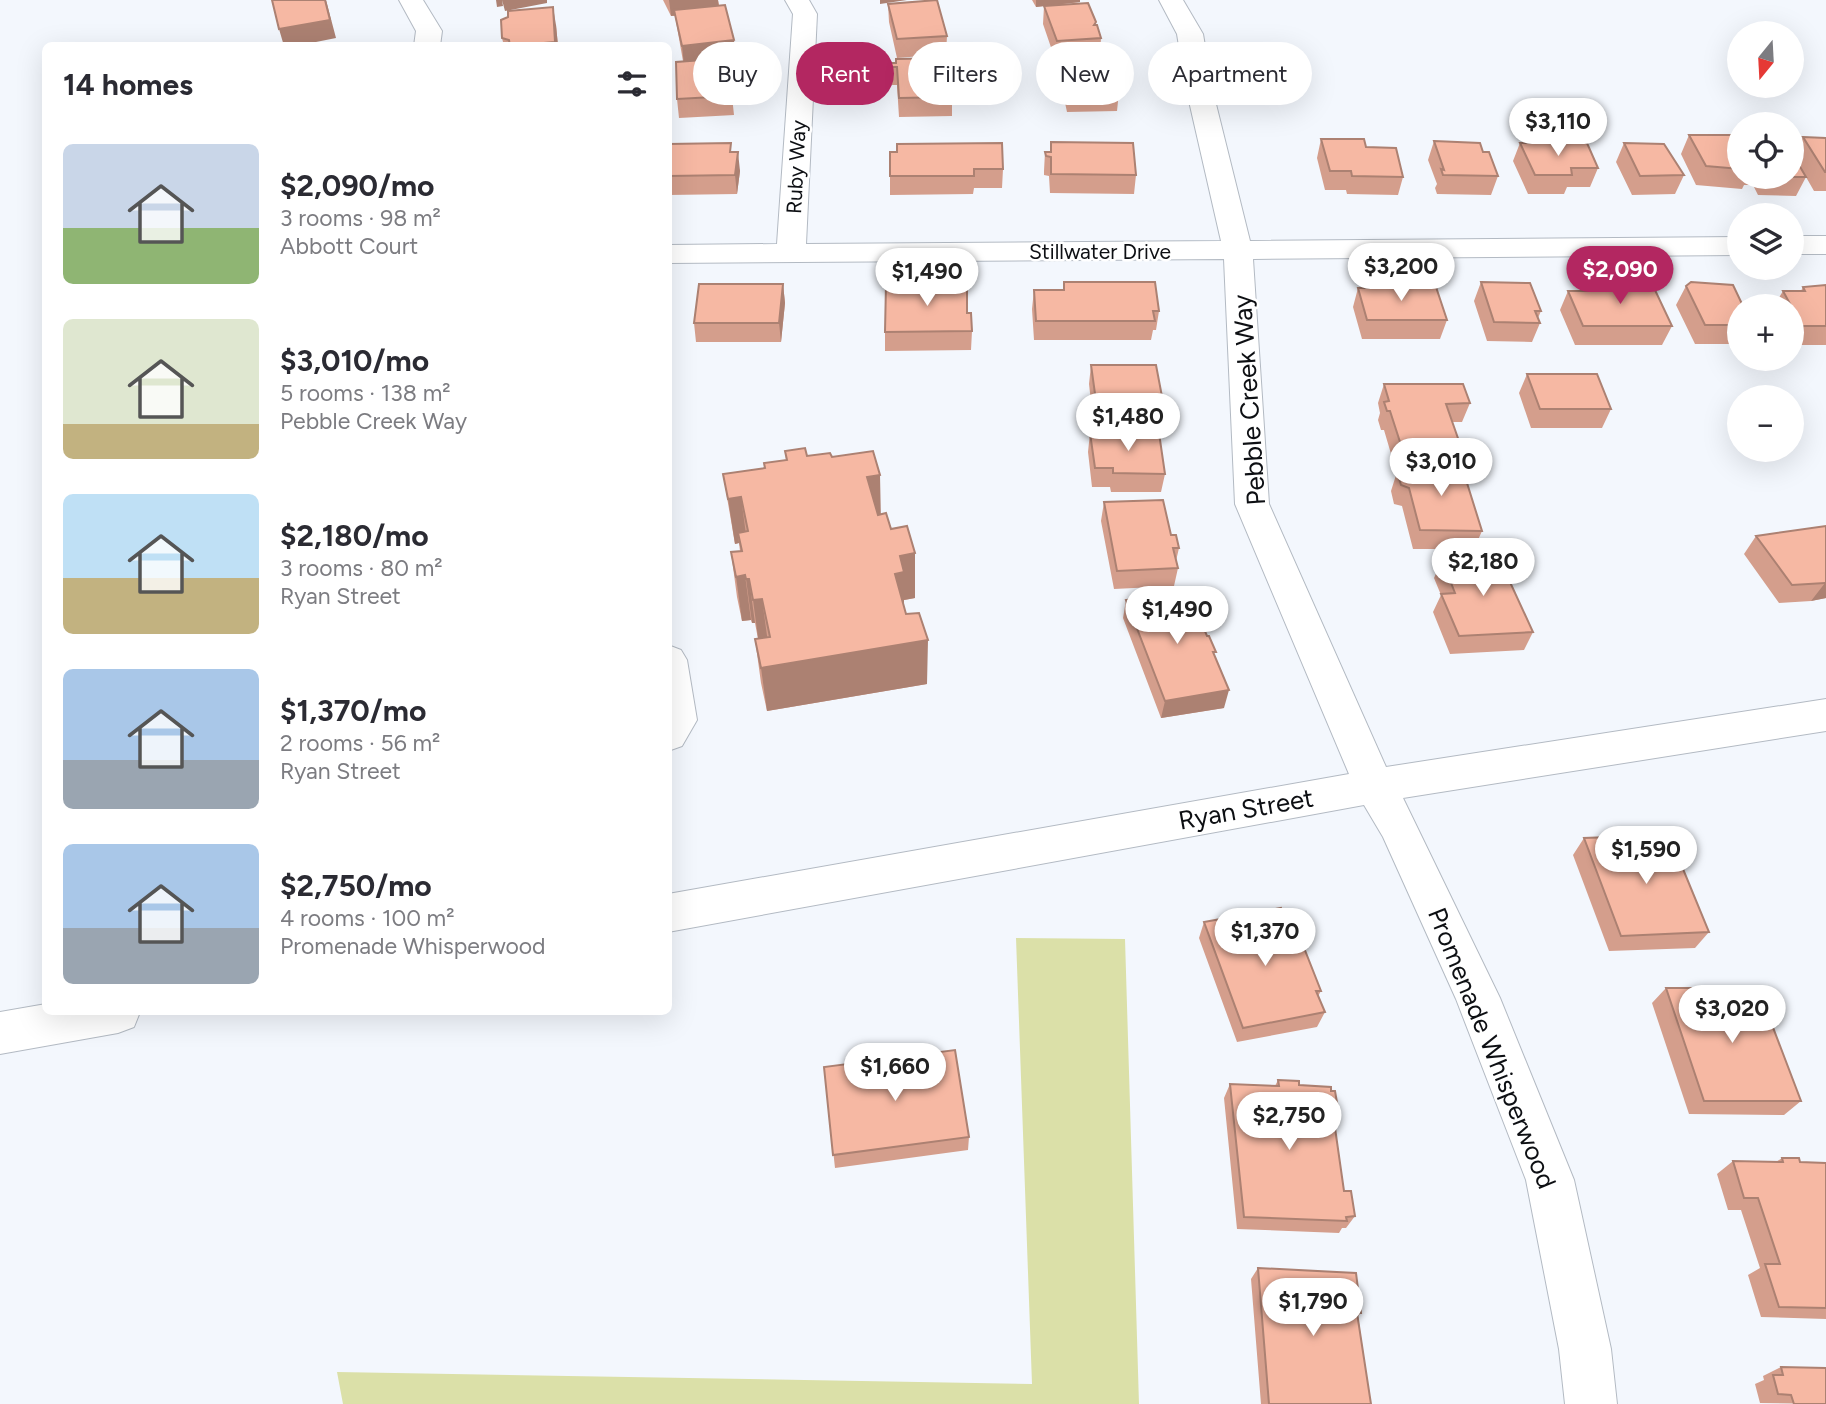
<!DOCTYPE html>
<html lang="en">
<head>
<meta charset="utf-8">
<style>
  body { margin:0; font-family:Figtree,sans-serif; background:#f7f7f7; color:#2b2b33; height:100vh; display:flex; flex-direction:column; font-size:26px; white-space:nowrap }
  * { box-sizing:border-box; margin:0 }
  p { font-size:23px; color:#7c7c81 }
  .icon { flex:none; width:38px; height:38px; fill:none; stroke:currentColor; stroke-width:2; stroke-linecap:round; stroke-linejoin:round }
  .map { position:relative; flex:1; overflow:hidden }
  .side { position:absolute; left:42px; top:42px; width:630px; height:973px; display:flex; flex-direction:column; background:#fff; border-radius:10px; box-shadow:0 7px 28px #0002 }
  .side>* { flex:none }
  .top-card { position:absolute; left:693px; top:42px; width:665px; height:63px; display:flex; gap:14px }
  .needle { width:46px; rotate:198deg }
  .controls { position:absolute; left:1727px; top:21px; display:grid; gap:14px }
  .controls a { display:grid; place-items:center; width:77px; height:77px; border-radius:50%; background:#fff; box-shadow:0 7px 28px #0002; font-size:35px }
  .price { position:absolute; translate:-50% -60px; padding:0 16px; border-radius:24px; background:#fff; color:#222; font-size:23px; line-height:46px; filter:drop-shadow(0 2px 4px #0008) }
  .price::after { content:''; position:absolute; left:50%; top:42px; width:21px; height:16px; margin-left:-10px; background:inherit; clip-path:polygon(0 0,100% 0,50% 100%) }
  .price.current { background:#b32761; color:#fff }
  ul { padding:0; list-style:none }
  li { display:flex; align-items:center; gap:21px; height:175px; padding:0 21px }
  li span { display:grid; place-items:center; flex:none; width:196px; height:140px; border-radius:10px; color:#555 }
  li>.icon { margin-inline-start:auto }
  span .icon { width:84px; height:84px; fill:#fffc; stroke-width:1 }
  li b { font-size:30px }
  h2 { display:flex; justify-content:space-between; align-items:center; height:84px; padding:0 21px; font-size:30px }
  .chip { padding:0 24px; border-radius:32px; background:#fff; box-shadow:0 7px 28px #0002; font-size:24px; line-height:63px }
  .chip.current { background:#b32761; color:#fff }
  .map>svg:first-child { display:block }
  .green { fill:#dbe0a8 }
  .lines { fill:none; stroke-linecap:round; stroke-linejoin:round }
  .minor-casing { stroke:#b3bac3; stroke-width:2 }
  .minor { fill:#fff; fill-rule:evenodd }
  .wall { fill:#d49e8c }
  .shaded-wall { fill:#ac8172 }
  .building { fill:#f6b8a3; stroke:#ac8172; stroke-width:2 }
  .labels { text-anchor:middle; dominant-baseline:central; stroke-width:5; stroke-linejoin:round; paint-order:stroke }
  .far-street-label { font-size:21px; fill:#0d0f13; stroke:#fff }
  .street-label { font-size:26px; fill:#0d0f13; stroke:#fff }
</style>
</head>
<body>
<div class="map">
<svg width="1826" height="1404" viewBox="0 0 1826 1404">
  <rect width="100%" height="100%" fill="#f3f7fd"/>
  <path class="green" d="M 1016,938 L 1125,939 L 1139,1404 L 343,1404 L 337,1372 L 1032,1384 Z"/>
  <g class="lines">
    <defs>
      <path id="minor" d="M 399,0 L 423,0 L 442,31 L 440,46 L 414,46 L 416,31 Z
        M 785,0 L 809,0 L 817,14 L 806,244 L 1221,241 L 1186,88 L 1177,34 L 1159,0 L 1183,0 L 1203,34 L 1212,88 L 1250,241 L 1740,237 L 1740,255 L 1253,259 L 1269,504 L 1386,767 L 1826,699 L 1826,731 L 1403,798 L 1500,998 L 1574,1180 L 1611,1349 L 1617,1404 L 1565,1404 L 1559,1349 L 1526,1180 L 1456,999 L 1383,837 L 1364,805 L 668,932 L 668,894 L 1349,774 L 1235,504 L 1224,259 L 668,263 L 668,245 L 777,244 L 793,14 Z
        M 1792,236 L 1826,236 L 1826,254 L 1792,254 Z
        M 668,645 L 681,650 L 687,660 L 697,720 L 682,746 L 668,751 Z
        M 46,1004 L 46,1012 L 140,1012 L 134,1027 L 118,1033 L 0,1054 L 0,1012 Z"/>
    </defs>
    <use href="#minor" class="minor-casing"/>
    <use href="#minor" class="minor"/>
  </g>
  <path class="wall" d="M 663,0 L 718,0 L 719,5 L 736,59 L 731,59 L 733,87 L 731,87 L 734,115 L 679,118 L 677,99 L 683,61 L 675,16 L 671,16 Z
    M 1032,0 L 1080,0 L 1080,2 L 1055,5 L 1095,25 L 1101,38 L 1100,55 L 1110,78 L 1119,92 L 1117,111 L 1067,112 L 1059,75 L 1060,59 L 1055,59 L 1043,24 L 1044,6 L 1036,7 Z
    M 888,4 L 947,36 L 946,54 L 897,58 L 889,22 Z
    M 556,25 L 558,46 L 504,46 L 502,38 Z
    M 891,63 L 952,97 L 952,116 L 899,117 L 897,85 L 892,85 Z
    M 1689,135 L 1740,135 L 1740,177 L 1792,177 L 1793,155 L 1803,137 L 1826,138 L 1826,191 L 1814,191 L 1806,177 L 1796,196 L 1758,195 L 1753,185 L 1744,185 L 1742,189 L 1696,185 L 1681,154 Z
    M 1321,139 L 1366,147 L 1403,177 L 1398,195 L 1347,194 L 1346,190 L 1325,190 L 1317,158 Z
    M 1434,141 L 1483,152 L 1498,176 L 1491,195 L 1437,194 L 1435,188 L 1437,184 L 1428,160 Z
    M 1051,142 L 1136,175 L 1134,194 L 1050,193 L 1049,176 L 1044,175 L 1044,171 L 1045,152 L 1050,152 Z
    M 1520,143 L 1598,168 L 1590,187 L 1567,187 L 1564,194 L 1528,194 L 1513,161 Z
    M 1624,143 L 1684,175 L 1675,194 L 1632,195 L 1616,162 Z
    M 668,144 L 732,152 L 740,171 L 737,194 L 668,195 Z
    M 890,152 L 1003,169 L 1002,188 L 974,188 L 973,194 L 890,195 Z
    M 1376,277 L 1447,320 L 1440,339 L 1362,339 L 1353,307 L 1358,288 L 1373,288 Z
    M 1064,282 L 1159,311 L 1156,330 L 1153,330 L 1151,340 L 1034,340 L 1032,309 L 1034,290 L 1063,290 Z
    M 1481,282 L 1541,311 L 1538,318 L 1540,323 L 1532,342 L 1487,341 L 1474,301 Z
    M 1603,283 L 1672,326 L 1662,345 L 1575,345 L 1560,310 L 1568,291 L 1592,291 L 1593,287 L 1601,287 Z
    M 783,284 L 785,303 L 781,342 L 696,342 L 694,323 Z
    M 1826,285 L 1826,345 L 1792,345 L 1792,306 L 1774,306 L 1783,291 L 1801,291 L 1803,287 Z
    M 1686,286 L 1740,306 L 1740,344 L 1695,344 L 1676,305 Z
    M 967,313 L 972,331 L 971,350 L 885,351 L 885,332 Z
    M 1091,365 L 1164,407 L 1160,426 L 1110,426 L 1109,419 L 1093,419 L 1089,384 Z
    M 1527,374 L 1611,409 L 1602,428 L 1531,428 L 1519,393 Z
    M 1384,384 L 1470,403 L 1462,422 L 1452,422 L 1460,444 L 1452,463 L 1394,464 L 1384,430 L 1381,430 L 1378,420 L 1380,413 L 1378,403 Z
    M 1090,433 L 1165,474 L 1161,492 L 1111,492 L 1110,487 L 1092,487 L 1088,452 Z
    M 785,451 L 807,456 L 832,457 L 881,514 L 891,529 L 915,598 L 904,600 L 904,607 L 927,684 L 767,711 L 761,683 L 755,639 L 758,639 L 755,623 L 752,623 L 751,620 L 742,621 L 737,597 L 731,552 L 740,551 L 739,543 L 735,544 L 723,474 L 765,468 L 786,460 Z
    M 1397,472 L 1482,531 L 1474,549 L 1413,549 L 1402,506 L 1394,504 L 1391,491 Z
    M 1104,502 L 1171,535 L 1179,548 L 1176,561 L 1178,568 L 1174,586 L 1114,589 L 1101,521 Z
    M 1826,526 L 1826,598 L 1811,601 L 1779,603 L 1744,554 L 1756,536 Z
    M 1442,560 L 1533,632 L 1524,650 L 1450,654 L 1433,612 L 1441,595 L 1434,578 Z
    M 1126,600 L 1195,618 L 1215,656 L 1224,708 L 1161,718 L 1123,618 Z
    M 1584,838 L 1709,932 L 1695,948 L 1609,951 L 1573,855 Z
    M 1204,922 L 1289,927 L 1321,991 L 1318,996 L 1325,1012 L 1317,1027 L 1237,1042 L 1199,938 Z
    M 1666,988 L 1801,1101 L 1784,1115 L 1689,1114 L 1652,1003 Z
    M 824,1067 L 969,1137 L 968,1150 L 835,1168 Z
    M 1278,1080 L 1299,1085 L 1331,1091 L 1339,1114 L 1334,1122 L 1344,1191 L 1355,1216 L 1346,1228 L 1342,1228 L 1339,1233 L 1237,1229 L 1224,1098 L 1230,1084 L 1275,1086 Z
    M 1782,1158 L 1800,1162 L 1826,1163 L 1826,1319 L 1761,1317 L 1748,1275 L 1760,1268 L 1741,1210 L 1728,1210 L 1717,1174 L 1733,1161 L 1776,1162 Z
    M 1258,1268 L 1361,1313 L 1358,1316 L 1371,1404 L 1261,1404 L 1251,1279 Z
    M 1781,1367 L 1826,1404 L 1760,1403 L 1755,1384 L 1764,1380 L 1763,1376 Z"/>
  <path class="shaded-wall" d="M 326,0 L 336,38 L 296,46 L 284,46 L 279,29 Z
    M 496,0 L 502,0 L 503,6 L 497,7 Z
    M 502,0 L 547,0 L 547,3 L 505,11 Z
    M 669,0 L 718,0 L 719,8 L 671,16 Z
    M 880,0 L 907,0 L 880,4 Z
    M 1036,0 L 1080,0 L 1080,2 L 1036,7 Z
    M 553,7 L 556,25 L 558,46 L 556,46 L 555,42 Z
    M 734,40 L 736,59 L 731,59 L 733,87 L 731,59 L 684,65 L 682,46 Z
    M 738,152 L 740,171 L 737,194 L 735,175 Z
    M 783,284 L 785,303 L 781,342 L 779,323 Z
    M 880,475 L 881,521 L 869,523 L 867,477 Z
    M 741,497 L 747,542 L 738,533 L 739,543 L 735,544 L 728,499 Z
    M 915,553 L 915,598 L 904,600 L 904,617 L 895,574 L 900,556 Z
    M 745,575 L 751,620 L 742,621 L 736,577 Z
    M 746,579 L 749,579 L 755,623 L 752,623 Z
    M 1825,583 L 1826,583 L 1826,598 L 1811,601 Z
    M 762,599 L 768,643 L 759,645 L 753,600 Z
    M 928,640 L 927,684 L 767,711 L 761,668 Z
    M 1229,690 L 1224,708 L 1161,718 L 1165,701 Z"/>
  <path class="building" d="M 272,0 L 325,0 L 330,20 L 279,29 Z
    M 937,0 L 947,36 L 897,39 L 888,4 Z
    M 1088,3 L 1096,22 L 1094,25 L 1097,25 L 1101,38 L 1057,41 L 1044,6 Z
    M 725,5 L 734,40 L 682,46 L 674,10 Z
    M 553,7 L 555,42 L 510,46 L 509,40 L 502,38 L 501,20 L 508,17 L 508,11 Z
    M 1104,55 L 1110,78 L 1115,78 L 1119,92 L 1069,93 L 1060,56 Z
    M 731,58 L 731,68 L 728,68 L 732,96 L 677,99 L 676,62 Z
    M 948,58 L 952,97 L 899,98 L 897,67 L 891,67 L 891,63 L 896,63 L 896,59 Z
    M 1689,135 L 1740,135 L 1740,169 L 1706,166 Z
    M 1803,137 L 1826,138 L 1826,172 L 1825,172 Z
    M 1321,139 L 1364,139 L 1366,147 L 1396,148 L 1403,177 L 1352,176 L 1351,171 L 1330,171 Z
    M 1434,141 L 1480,143 L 1483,152 L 1489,152 L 1498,176 L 1443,175 L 1441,169 L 1444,170 Z
    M 1051,142 L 1133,143 L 1136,175 L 1051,174 L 1051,157 L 1046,156 L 1045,152 L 1051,152 Z
    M 731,143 L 730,152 L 738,152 L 735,175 L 668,176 L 668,144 Z
    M 1002,143 L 1003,169 L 974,169 L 974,176 L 890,176 L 890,152 L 897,152 L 897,144 Z
    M 1520,143 L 1587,143 L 1598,168 L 1571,168 L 1572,175 L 1535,175 Z
    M 1624,143 L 1664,144 L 1684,175 L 1640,176 Z
    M 1792,153 L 1806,177 L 1792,177 Z
    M 1376,277 L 1390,277 L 1392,287 L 1436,287 L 1447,320 L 1367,320 L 1358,288 L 1379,288 Z
    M 1064,282 L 1155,282 L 1159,311 L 1153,311 L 1155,321 L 1036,321 L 1034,290 L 1064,290 Z
    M 1481,282 L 1530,283 L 1541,311 L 1535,311 L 1540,323 L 1494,322 Z
    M 1648,282 L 1651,290 L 1655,290 L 1672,326 L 1583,326 L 1568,291 L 1595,291 L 1593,287 L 1605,288 L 1603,283 Z
    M 1691,282 L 1733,285 L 1743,306 L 1740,306 L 1740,325 L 1705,325 L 1686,286 Z
    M 699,284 L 783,284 L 779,323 L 694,323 Z
    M 886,284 L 967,284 L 967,313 L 971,313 L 972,331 L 885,332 Z
    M 1826,285 L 1826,326 L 1802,326 L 1783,291 L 1805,291 L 1803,287 Z
    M 1091,365 L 1156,365 L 1164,407 L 1113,408 L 1112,400 L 1096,401 Z
    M 1527,374 L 1597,374 L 1611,409 L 1540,409 Z
    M 1384,384 L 1463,384 L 1470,403 L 1446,404 L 1460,444 L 1401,445 L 1390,411 L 1387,411 L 1384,402 L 1389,401 Z
    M 1090,433 L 1159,433 L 1165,474 L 1113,473 L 1113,468 L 1095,468 Z
    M 805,448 L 807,456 L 830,453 L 832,457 L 873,451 L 880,475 L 867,477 L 878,515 L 886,513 L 891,529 L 907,526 L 915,553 L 900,556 L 904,572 L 895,574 L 906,614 L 919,613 L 928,640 L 761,668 L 755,639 L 770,637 L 762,599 L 753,600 L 749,579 L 746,579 L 745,575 L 736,577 L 731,552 L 742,551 L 738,533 L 748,531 L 741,497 L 728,499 L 723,474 L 765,468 L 764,463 L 787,460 L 785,451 Z
    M 1403,467 L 1462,467 L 1482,531 L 1420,530 L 1409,488 L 1401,485 L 1397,472 Z
    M 1163,500 L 1171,535 L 1176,535 L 1179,548 L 1173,548 L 1178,568 L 1117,571 L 1104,502 Z
    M 1826,526 L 1826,583 L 1825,583 L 1792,585 L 1756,536 Z
    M 1498,556 L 1533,632 L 1459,636 L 1441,594 L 1455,593 L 1442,560 Z
    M 1183,591 L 1195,618 L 1199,617 L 1207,636 L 1209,636 L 1216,652 L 1213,652 L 1229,690 L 1165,701 L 1126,600 Z
    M 1669,835 L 1709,932 L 1621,936 L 1584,838 Z
    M 1281,908 L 1289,927 L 1295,925 L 1321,991 L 1316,991 L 1325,1012 L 1243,1028 L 1204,922 Z
    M 1666,988 L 1758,988 L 1801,1101 L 1704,1101 Z
    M 955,1050 L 969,1137 L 833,1155 L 824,1067 Z
    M 1278,1080 L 1299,1081 L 1299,1085 L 1331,1087 L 1331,1091 L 1335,1091 L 1339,1114 L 1333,1114 L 1344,1191 L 1351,1191 L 1355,1216 L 1346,1217 L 1347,1221 L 1244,1217 L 1230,1084 L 1279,1086 Z
    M 1782,1158 L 1799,1158 L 1800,1162 L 1826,1163 L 1826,1308 L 1779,1307 L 1765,1264 L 1780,1264 L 1758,1198 L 1744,1198 L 1733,1161 L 1783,1162 Z
    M 1258,1268 L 1356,1273 L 1361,1313 L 1357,1313 L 1371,1404 L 1269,1404 Z
    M 1781,1367 L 1826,1368 L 1826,1404 L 1794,1404 L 1791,1395 L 1778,1394 L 1773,1375 L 1783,1375 Z"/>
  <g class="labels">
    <g class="far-street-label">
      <text transform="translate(796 167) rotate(-87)">Ruby Way</text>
      <text x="1100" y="251">Stillwater Drive</text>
    </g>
    <g class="street-label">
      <text transform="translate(1249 400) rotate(-94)">Pebble Creek Way</text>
      <text transform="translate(1246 809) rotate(-10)">Ryan Street</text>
      <text transform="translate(1492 1048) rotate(68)">Promenade Whisperwood</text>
    </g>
  </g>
</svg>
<div class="controls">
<a><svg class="needle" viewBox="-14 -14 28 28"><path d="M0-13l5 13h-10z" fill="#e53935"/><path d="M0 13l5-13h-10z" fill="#7c7c81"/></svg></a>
<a><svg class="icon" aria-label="locate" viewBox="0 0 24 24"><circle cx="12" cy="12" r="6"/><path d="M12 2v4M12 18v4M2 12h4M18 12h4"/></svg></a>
<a><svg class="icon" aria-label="layers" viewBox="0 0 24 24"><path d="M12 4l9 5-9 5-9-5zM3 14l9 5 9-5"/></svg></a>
<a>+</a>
<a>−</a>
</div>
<b class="price" style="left:1558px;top:158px">$3,110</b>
<b class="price" style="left:1401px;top:303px">$3,200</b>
<b class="price current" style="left:1620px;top:306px">$2,090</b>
<b class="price" style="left:927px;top:308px">$1,490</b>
<b class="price" style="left:1128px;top:453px">$1,480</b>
<b class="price" style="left:1441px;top:498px">$3,010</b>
<b class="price" style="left:1483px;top:598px">$2,180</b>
<b class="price" style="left:1177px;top:646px">$1,490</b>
<b class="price" style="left:1646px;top:886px">$1,590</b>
<b class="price" style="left:1265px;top:968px">$1,370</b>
<b class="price" style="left:1732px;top:1045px">$3,020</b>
<b class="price" style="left:895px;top:1103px">$1,660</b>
<b class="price" style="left:1289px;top:1152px">$2,750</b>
<b class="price" style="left:1313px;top:1338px">$1,790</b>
<div class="top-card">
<a class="chip">Buy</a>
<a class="chip current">Rent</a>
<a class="chip">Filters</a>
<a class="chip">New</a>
<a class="chip">Apartment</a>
</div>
<section class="side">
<h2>14 homes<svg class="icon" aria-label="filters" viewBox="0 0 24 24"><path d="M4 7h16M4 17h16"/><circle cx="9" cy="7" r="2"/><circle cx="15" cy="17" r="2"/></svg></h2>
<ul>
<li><span style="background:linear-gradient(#c9d6e8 60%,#8fb573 0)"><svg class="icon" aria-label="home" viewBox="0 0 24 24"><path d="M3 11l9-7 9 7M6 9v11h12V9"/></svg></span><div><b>$2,090/mo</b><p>3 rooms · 98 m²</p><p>Abbott Court</p></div></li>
<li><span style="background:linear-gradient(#dfe7d0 75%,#c2b280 0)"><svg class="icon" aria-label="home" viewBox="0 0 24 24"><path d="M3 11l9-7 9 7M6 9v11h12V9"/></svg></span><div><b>$3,010/mo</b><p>5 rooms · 138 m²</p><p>Pebble Creek Way</p></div></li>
<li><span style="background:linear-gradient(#bfe0f5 60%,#c2b280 0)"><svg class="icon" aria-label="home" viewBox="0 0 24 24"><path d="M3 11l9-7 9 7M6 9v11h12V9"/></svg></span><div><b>$2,180/mo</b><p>3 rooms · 80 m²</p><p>Ryan Street</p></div></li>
<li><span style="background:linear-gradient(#a9c7e8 65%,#9aa5b1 0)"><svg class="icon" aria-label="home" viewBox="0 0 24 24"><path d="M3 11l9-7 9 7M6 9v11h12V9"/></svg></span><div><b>$1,370/mo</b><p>2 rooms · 56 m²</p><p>Ryan Street</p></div></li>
<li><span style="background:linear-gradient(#a9c7e8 60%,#9aa5b1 0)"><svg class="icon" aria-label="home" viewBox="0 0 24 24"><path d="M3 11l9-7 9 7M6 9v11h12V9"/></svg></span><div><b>$2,750/mo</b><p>4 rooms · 100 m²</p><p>Promenade Whisperwood</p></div></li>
</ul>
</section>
</div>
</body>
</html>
